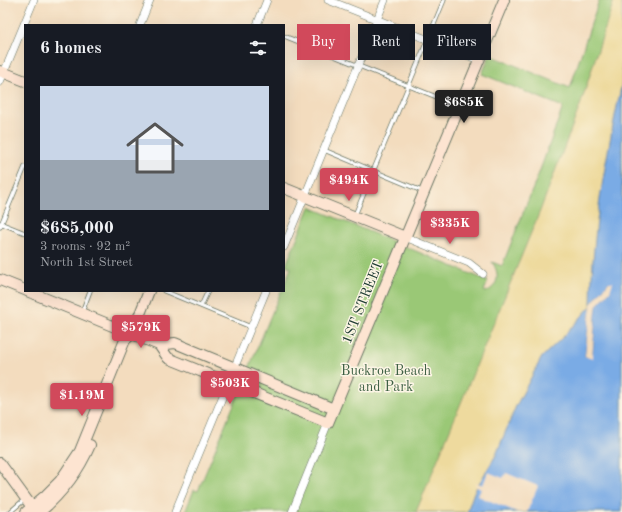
<!DOCTYPE html>
<html lang="en">
<head>
<meta charset="utf-8">
<style>
  body { margin:0; font-family:"Old Standard TT",serif; background:#242831; color:#f1f3f6; height:100vh; display:flex; flex-direction:column; font-size:15px; white-space:nowrap }
  * { box-sizing:border-box; margin:0 }
  p { font-size:13px; color:#9ea1a6 }
  .icon { flex:none; width:22px; height:22px; fill:none; stroke:currentColor; stroke-width:2; stroke-linecap:round; stroke-linejoin:round }
  .map { position:relative; flex:1; overflow:hidden }
  .panel { position:absolute; left:24px; top:24px; width:261px; height:268px; display:flex; flex-direction:column; background:#171b24; border-radius:0px; box-shadow:0 4px 16px #0002 }
  .panel>* { flex:none }
  .banner { position:absolute; left:297px; top:24px; width:265px; height:36px; display:flex; gap:8px }
  .price { position:absolute; translate:-50% -34px; padding:0 9px; border-radius:4px; background:#d1495b; color:#fff; font-size:13px; line-height:26px; filter:drop-shadow(0 1px 2px #0008) }
  .price::after { content:''; position:absolute; left:50%; top:24px; width:12px; height:9px; margin-left:-6px; background:inherit; clip-path:polygon(0 0,100% 0,50% 100%) }
  .price.current { background:#222; color:#fff }
  ul { padding:0; list-style:none }
  li { display:grid; align-content:center; gap:8px; height:212px; padding:0 16px }
  li+li { border-top:1px solid #363941 }
  li span { display:grid; place-items:center; height:124px; border-radius:0px; color:#555 }
  li>.icon { margin-inline-start:auto }
  span .icon { width:72px; height:72px; fill:#fffc; stroke-width:1 }
  li b { font-size:17px }
  h2 { display:flex; justify-content:space-between; align-items:center; height:48px; padding:0 16px; font-size:17px }
  .chip { padding:0 14px; border-radius:0px; background:#171b24; box-shadow:0 4px 16px #0002; font-size:14px; line-height:36px }
  .chip.current { background:#d1495b; color:#fff }
  .map>svg:first-child { display:block }
  .green { fill:#9ac876; stroke:#5c8255 }
  .sand { fill:#eeda9e; stroke:#868c69 }
  .water { fill:#7aabe5; stroke:#4c748c }
  .pier { fill:#f3dcbe; fill-rule:evenodd }
  .lines { fill:none; stroke-linecap:round; stroke-linejoin:round }
  .lane-casing { stroke:#697564; stroke-width:5 }
  .street-casing { stroke:#697564; stroke-width:8 }
  .secondary-casing { stroke:#697564; stroke-width:12 }
  .lane { stroke:#fff; stroke-width:3.5 }
  .street { stroke:#fff; stroke-width:7 }
  .secondary { stroke:#fde4d1; stroke-width:10 }
  .labels { text-anchor:middle; dominant-baseline:central; stroke-width:3; stroke-linejoin:round; paint-order:stroke }
  .street-label { font-size:14px; fill:#1f3d34; stroke:#fcf5e5 }
  .park-label { font-size:14px; fill:#3e6044; stroke:#fcf5e5 }
</style>
</head>
<body>
<div class="map">
<svg width="622" height="512" viewBox="0 0 622 512">
  <rect width="100%" height="100%" fill="#fcf5e5"/>
  <filter id="ink" filterUnits="userSpaceOnUse"><feTurbulence type="fractalNoise" baseFrequency=".025" numOctaves="2"/><feDisplacementMap in="SourceGraphic" scale="8" xChannelSelector="R" yChannelSelector="G"/><feConvolveMatrix kernelMatrix="1 2 1 2 8 2 1 2 1" color-interpolation-filters="sRGB"/></filter>
  <filter id="wash" filterUnits="userSpaceOnUse"><feTurbulence type="fractalNoise" baseFrequency=".012" numOctaves="4" result="noise"/><feDisplacementMap in="SourceGraphic" scale="16" xChannelSelector="R" yChannelSelector="G"/><feGaussianBlur stdDeviation="0.9" result="paint"/><feColorMatrix in="noise" values="0 0 0 0 0 0 0 0 0 0 0 0 0 0 0 0 0 1.4 0 .05"/><feComposite in="paint" operator="in"/></filter>
  <g filter="url(#wash)">
    <rect width="100%" height="100%" fill="#f3dcbe"/>
    <path class="green" d="M 599,0 L 622,0 L 468,512 L 185,512 L 194,490 L 198,491 L 281,291 L 284,291 L 284,285 L 291,268 L 286,265 L 310,207 L 488,281 L 484,291 L 486,292 C 499,286 500,273 492,262 L 502,266 L 539,173 L 563,107 L 482,74 L 490,55 L 570,88 Z"/>
    <path class="sand" d="M 614,0 L 622,0 L 622,269 L 591,304 L 588,336 L 586,343 L 534,512 L 416,512 L 540,211 L 581,103 Z"/>
    <path class="water" d="M 622,83 L 622,512 L 467,512 L 474,492 L 496,455 L 516,406 L 542,357 L 564,336 L 591,306 L 585,356 L 592,358 L 596,311 L 597,305 L 610,291 L 609,282 L 591,304 C 592,230 606,156 622,83 Z"/>
    <path class="pier" d="M 609,282 L 613,282 L 610,291 L 597,305 L 596,311 L 592,358 L 589,358 L 585,356 L 591,304 ZM 609,285 L 608,290 L 596,304 L 594,310 L 592,346 L 591,356 L 589,356 L 587,355 L 592,306 Z
      M 488,472 L 503,478 L 506,473 L 538,486 L 527,512 L 517,512 L 478,496 L 481,489 L 475,486 L 477,483 L 483,485 Z"/>
  </g>
  <g filter="url(#ink)">
    <g class="lines">
      <defs>
        <path id="lane" d="M 284,36 L 459,106
          M 324,150 L 424,192
          M 355,215 L 444,0
          M 0,223 L 25,233
          M 0,227 L 25,167
          M 164,291 L 251,327
          M 201,306 L 208,291
          M 82,312 L 90,291
          M 10,512 L 24,500"/>
        <path id="street" d="M 328,0 L 479,60
          M 140,25 L 150,0
          M 257,25 L 267,0
          M 0,82 L 34,0
          M 405,237 L 469,263 L 483,274
          M 284,247 L 385,0
          M 175,512 L 266,291
          M 292,512 L 328,423"/>
        <path id="secondary" d="M 0,71 L 25,81
          M 284,188 L 405,237
          M 0,280 L 25,290
          M 27,291 L 159,345 L 175,343 L 334,409
          M 159,345 L 168,358 L 328,423 L 504,0
          M 0,463 L 29,503 L 38,509
          M 26,512 L 46,495 L 60,481 L 80,451 L 125,340 L 132,334 L 149,291
          M 40,512 C 61,494 79,471 90,445"/>
      </defs>
      <use href="#lane" class="lane-casing"/>
      <use href="#street" class="street-casing"/>
      <use href="#secondary" class="secondary-casing"/>
      <use href="#lane" class="lane"/>
      <use href="#street" class="street"/>
      <use href="#secondary" class="secondary"/>
    </g>
  </g>
  <g class="labels">
    <g class="street-label">
      <text transform="translate(363 302) rotate(-68)">1ST STREET</text>
    </g>
    <g class="park-label">
      <text x="386" y="371">Buckroe Beach<tspan x="386" dy="16">and Park</tspan></text>
    </g>
  </g>
</svg>
<b class="price current" style="left:464px;top:124px">$685K</b>
<b class="price" style="left:349px;top:202px">$494K</b>
<b class="price" style="left:450px;top:245px">$335K</b>
<b class="price" style="left:141px;top:349px">$579K</b>
<b class="price" style="left:230px;top:405px">$503K</b>
<b class="price" style="left:82px;top:417px">$1.19M</b>
<div class="banner">
<a class="chip current">Buy</a>
<a class="chip">Rent</a>
<a class="chip">Filters</a>
</div>
<section class="panel">
<h2>6 homes<svg class="icon" aria-label="filters" viewBox="0 0 24 24"><path d="M4 7h16M4 17h16"/><circle cx="9" cy="7" r="2"/><circle cx="15" cy="17" r="2"/></svg></h2>
<ul>
<li><span style="background:linear-gradient(#c9d6e8 60%,#9aa5b1 0)"><svg class="icon" aria-label="home" viewBox="0 0 24 24"><path d="M3 11l9-7 9 7M6 9v11h12V9"/></svg></span><div><b>$685,000</b><p>3 rooms · 92 m²</p><p>North 1st Street</p></div></li>
</ul>
</section>
</div>
</body>
</html>
